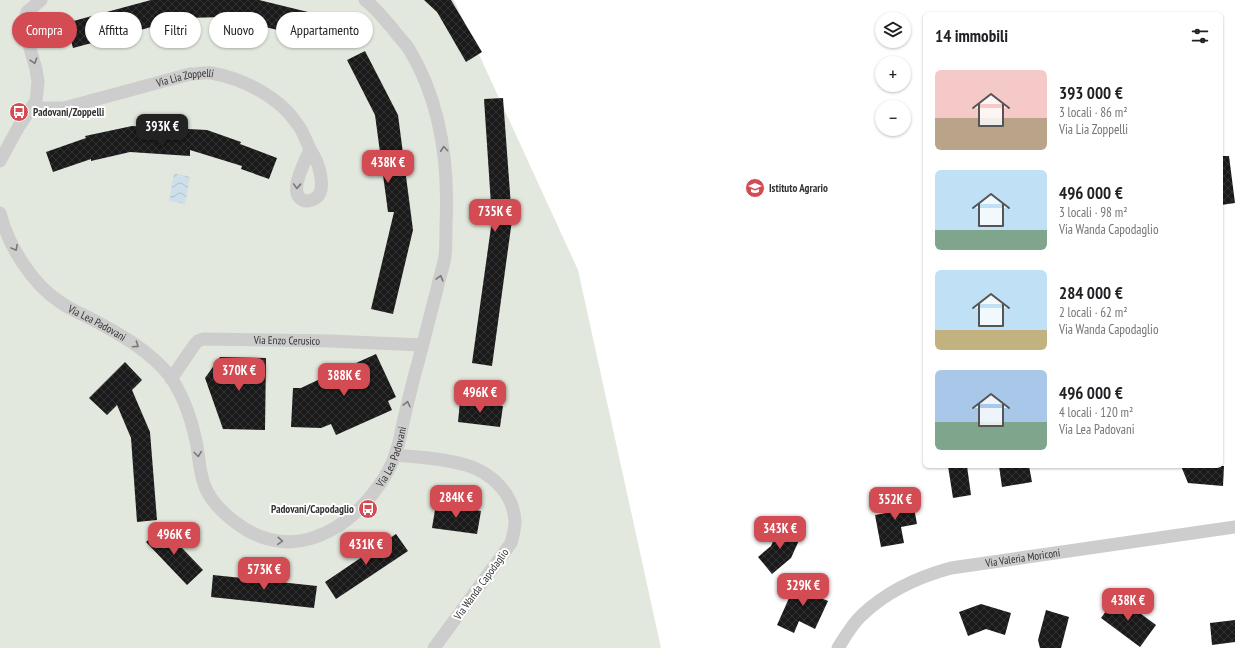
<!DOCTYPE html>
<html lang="it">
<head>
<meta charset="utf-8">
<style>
  body { margin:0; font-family:"PT Sans Narrow",sans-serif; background:#f2f2f2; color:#202124; height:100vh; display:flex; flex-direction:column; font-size:15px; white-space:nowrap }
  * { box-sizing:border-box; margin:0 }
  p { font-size:13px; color:#757577 }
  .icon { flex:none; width:22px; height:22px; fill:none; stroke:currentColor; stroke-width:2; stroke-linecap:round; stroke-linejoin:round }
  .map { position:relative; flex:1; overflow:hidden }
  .drawer { position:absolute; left:923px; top:12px; width:300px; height:456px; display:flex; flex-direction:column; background:#fff; border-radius:6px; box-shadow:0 1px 3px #0004 }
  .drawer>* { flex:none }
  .top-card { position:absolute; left:12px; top:12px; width:380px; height:36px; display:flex; gap:8px }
  .fabs { position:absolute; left:875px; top:12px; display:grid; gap:8px }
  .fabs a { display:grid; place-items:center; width:36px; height:36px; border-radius:50%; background:#fff; box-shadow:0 1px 3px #0004; font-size:20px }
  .price { position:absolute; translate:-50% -34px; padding:0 9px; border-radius:8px; background:#d34b53; color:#fff; font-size:13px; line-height:26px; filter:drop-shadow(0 1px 2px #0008) }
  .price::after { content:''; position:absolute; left:50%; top:24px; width:12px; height:9px; margin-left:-6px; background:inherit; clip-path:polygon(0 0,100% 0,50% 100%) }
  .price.on { background:#222; color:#fff }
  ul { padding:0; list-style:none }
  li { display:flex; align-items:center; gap:12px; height:100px; padding:0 12px }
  li span { display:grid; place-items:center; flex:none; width:112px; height:80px; border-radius:6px; color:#555 }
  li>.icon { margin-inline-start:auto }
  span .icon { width:48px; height:48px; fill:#fffc; stroke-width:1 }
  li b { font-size:17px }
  h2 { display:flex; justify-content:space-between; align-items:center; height:48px; padding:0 12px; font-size:17px }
  .tag { padding:0 14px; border-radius:18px; background:#fff; box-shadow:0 1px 3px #0004; font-size:14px; line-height:36px }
  .tag.on { background:#d34b53; color:#fff }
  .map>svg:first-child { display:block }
  .park { fill:#e2e8dd }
  .water { fill:url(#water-waves) }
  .building { fill:url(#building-cross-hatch) }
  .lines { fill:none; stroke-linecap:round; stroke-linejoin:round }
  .street { stroke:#cdcdcd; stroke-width:13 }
  .oneway { stroke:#787878 }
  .labels { text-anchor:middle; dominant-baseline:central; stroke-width:4; stroke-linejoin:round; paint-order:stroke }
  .street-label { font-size:11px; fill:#333; stroke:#fff }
  .poi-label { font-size:11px; font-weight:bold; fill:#333; stroke:#fff; text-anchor:start }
</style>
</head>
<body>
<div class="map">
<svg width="1235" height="648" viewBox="0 0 1235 648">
  <defs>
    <pattern id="water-waves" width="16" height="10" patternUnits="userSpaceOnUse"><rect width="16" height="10" fill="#cfdfe9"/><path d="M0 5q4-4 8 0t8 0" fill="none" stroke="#b2c0c8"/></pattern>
    <pattern id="building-cross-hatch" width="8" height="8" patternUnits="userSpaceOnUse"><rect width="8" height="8" fill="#1a1a1a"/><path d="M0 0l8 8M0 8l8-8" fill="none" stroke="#333"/></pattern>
  </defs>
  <rect width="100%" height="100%" fill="#fff"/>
  <path class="park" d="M 0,0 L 454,0 L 578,270 L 661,648 L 0,648 Z"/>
  <path class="water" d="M 174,173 L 190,177 L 185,204 L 169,201 Z"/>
  <path class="building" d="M 151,0 L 259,0 L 308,12 L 302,36 L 225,17 L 185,18 L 73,48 L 66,23 Z
    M 424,0 L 451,0 L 482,52 L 466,62 L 437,12 Z
    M 365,51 L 398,115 L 413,230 L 393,314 L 371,309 L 394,212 L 388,212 L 375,115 L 347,60 Z
    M 503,98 L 512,220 L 492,366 L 472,363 L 492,220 L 484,99 Z
    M 132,126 L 207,130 L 241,142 L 240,144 L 277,158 L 269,179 L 241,169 L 242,166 L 190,150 L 190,156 L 130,152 L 91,161 L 91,159 L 53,172 L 46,152 L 86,138 L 85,136 Z
    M 1221,156 L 1229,156 L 1235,203 L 1221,205 Z
    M 376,354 L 396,397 L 388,401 L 392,410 L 336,435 L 331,424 L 321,428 L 291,427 L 293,388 L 301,388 L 320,379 L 324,372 L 331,368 L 334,367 L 345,368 Z
    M 220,357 L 266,358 L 265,430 L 223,429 L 205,378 Z
    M 125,362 L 142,380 L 132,390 L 150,432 L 157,520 L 137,522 L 131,438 L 117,405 L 107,415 L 89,398 Z
    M 460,401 L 503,406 L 500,427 L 458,422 Z
    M 948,466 L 967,466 L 971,495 L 953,498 Z
    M 999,466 L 1029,466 L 1032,482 L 1002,487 Z
    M 1181,466 L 1224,466 L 1223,486 L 1188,483 Z
    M 912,497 L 917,524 L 901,527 L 904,543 L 881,547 L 875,515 L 886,513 L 884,502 Z
    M 436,504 L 481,511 L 477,534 L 432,528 Z
    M 780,526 L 801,536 L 791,558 L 772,574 L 758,557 L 771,546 Z
    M 162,527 L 203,570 L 187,585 L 146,542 Z
    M 396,534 L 408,551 L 336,599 L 325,582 Z
    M 213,575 L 317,586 L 314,608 L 211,597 Z
    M 798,578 L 818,587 L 814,595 L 828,601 L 815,629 L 799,621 L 794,633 L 777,625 Z
    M 1117,596 L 1156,625 L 1140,647 L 1101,618 Z
    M 981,604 L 1011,613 L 1005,635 L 986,629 L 968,636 L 959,612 Z
    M 1046,610 L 1069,617 L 1061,648 L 1040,648 L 1038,640 Z
    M 1235,620 L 1235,642 L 1212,645 L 1210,623 Z"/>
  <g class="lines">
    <g class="street">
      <path id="s1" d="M 31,108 L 64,108 L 190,74 C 197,74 205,72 211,73 C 235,77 259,88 278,103 C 286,109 294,119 300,128 C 304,134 306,141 309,147 C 311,151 313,154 315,158 C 320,168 327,193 314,199 C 311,201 308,201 305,201 C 285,196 306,160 310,149"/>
      <path d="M 0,161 L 19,126 L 36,101 L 38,82 L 36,69 L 23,24 L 27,12 L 41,0"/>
      <path id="s2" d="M 0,213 C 8,245 32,284 60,302 C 72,311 87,316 99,323 C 125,337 150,352 169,375 C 183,394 191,418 196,441 C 199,455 199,470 204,484 C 209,499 223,513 235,522 C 289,564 346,533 380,484 C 386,475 392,465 395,455 C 399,445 401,433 403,423 C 408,401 413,380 419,359 C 425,335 431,312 437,289 C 439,279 443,268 445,257 C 446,246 446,235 446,224 C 449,164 441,102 409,49 C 404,42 397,35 392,28 C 383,18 376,8 365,0"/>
      <path id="s3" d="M 171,379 L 195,344 L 198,341 L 203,339 L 331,341 L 422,345"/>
      <path d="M 395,455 C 418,457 443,458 466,465 C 491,472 514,494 515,522 C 515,529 513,536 511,543 L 434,648"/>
      <path id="s4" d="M 838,648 C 845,637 852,624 862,615 C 886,592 918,577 951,568 L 1235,527"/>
    </g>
  </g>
  <defs><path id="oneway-chevron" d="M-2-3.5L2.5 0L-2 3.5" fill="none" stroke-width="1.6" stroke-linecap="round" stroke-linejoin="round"/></defs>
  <g class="oneway">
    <use href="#oneway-chevron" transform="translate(34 61) rotate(72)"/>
    <use href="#oneway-chevron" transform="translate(444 149) rotate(-95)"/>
    <use href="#oneway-chevron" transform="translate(297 186) rotate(92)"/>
    <use href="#oneway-chevron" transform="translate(15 248) rotate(62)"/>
    <use href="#oneway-chevron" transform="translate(440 278) rotate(-75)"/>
    <use href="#oneway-chevron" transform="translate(136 345) rotate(34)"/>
    <use href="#oneway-chevron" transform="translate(407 404) rotate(-77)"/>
    <use href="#oneway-chevron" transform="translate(198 454) rotate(83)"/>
    <use href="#oneway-chevron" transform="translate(280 541) rotate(4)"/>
  </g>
  <defs>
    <symbol id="bus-disc" viewBox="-11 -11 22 22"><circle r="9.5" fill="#d34b53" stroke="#fff"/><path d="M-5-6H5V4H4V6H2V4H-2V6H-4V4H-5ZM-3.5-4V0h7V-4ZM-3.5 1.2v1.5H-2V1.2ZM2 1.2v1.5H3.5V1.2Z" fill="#fff"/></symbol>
    <symbol id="school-disc" viewBox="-11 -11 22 22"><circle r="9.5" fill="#d34b53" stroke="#fff"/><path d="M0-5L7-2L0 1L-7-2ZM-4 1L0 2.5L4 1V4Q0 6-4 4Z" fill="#fff"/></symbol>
  </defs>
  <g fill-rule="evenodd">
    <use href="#bus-disc" x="8" y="101" width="22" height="22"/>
    <use href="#school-disc" x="744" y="177" width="22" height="22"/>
    <use href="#bus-disc" x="357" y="498" width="22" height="22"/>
  </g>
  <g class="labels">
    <g class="street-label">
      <text stroke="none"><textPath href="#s1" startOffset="158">Via Lia Zoppelli</textPath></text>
      <text stroke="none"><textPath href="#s2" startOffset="152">Via Lea Padovani</textPath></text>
      <text stroke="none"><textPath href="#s3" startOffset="136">Via Enzo Cerusico</textPath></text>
      <text stroke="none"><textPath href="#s2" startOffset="607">Via Lea Padovani</textPath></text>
      <text stroke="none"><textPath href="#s4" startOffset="215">Via Valeria Moriconi</textPath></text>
      <text transform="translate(481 584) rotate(-54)">Via Wanda Capodaglio</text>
    </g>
    <g class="poi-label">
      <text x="33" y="112">Padovani/Zoppelli</text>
      <text x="769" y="188">Istituto Agrario</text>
      <text x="354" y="509" text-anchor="end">Padovani/Capodaglio</text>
    </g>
  </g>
</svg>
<div class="fabs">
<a><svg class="icon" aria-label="layers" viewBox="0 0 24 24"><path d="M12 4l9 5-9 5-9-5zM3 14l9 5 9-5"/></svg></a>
<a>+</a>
<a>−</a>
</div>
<b class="price on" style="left:162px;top:148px">393K €</b>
<b class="price" style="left:388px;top:184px">438K €</b>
<b class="price" style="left:495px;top:233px">735K €</b>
<b class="price" style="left:239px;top:392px">370K €</b>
<b class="price" style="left:344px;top:397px">388K €</b>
<b class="price" style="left:480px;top:414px">496K €</b>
<b class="price" style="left:456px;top:519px">284K €</b>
<b class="price" style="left:895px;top:521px">352K €</b>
<b class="price" style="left:780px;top:550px">343K €</b>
<b class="price" style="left:174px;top:556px">496K €</b>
<b class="price" style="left:366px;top:566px">431K €</b>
<b class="price" style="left:264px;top:591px">573K €</b>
<b class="price" style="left:803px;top:607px">329K €</b>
<b class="price" style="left:1128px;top:622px">438K €</b>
<div class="top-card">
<a class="tag on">Compra</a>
<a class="tag">Affitta</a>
<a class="tag">Filtri</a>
<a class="tag">Nuovo</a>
<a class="tag">Appartamento</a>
</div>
<section class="drawer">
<h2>14 immobili<svg class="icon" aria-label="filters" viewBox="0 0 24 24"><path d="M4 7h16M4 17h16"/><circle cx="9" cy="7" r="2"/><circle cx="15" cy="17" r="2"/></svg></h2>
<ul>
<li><span style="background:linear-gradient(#f6c9c9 60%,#b9a48a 0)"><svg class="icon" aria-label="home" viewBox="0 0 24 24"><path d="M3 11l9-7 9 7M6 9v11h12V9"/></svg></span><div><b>393 000 €</b><p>3 locali · 86 m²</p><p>Via Lia Zoppelli</p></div></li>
<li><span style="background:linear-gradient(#bfe0f5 75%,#7fa58c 0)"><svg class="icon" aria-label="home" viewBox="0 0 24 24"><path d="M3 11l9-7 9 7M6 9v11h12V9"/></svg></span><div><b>496 000 €</b><p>3 locali · 98 m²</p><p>Via Wanda Capodaglio</p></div></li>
<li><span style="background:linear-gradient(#bfe0f5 75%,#c2b280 0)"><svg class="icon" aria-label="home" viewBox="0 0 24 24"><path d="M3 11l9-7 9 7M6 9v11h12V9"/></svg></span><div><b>284 000 €</b><p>2 locali · 62 m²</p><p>Via Wanda Capodaglio</p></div></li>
<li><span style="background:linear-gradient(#a9c7e8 65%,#7fa58c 0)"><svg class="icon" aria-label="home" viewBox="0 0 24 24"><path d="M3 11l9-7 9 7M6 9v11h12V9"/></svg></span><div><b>496 000 €</b><p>4 locali · 120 m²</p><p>Via Lea Padovani</p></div></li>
</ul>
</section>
</div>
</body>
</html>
